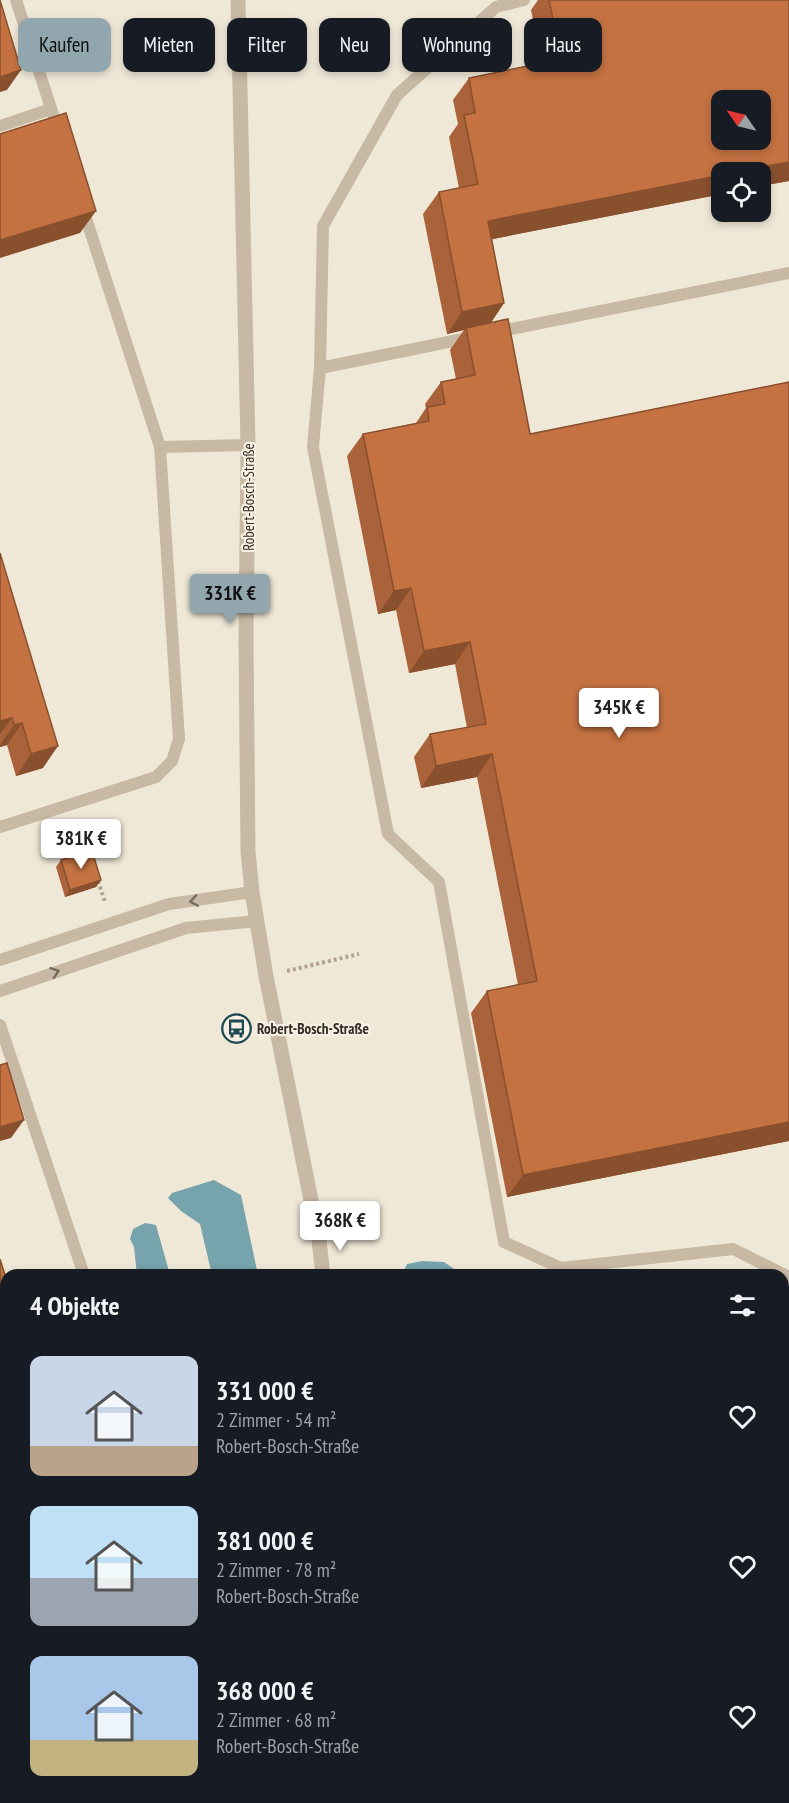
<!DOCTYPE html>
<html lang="de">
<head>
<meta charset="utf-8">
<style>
  body { margin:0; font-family:"PT Sans Narrow",sans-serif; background:#20242c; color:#f1f3f6; height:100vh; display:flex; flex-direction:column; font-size:22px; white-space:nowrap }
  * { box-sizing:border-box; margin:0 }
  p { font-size:20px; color:#9ea1a6 }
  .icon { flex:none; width:33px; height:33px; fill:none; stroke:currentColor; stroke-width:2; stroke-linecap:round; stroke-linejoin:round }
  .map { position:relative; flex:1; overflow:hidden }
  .side { position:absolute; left:0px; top:1269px; width:789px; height:534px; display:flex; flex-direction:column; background:#171b24; border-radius:18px 18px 0 0; box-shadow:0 3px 9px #0003 }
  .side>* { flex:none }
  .hud { position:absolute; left:18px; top:18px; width:753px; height:54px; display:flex; gap:12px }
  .needle { width:39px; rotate:304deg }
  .controls { position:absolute; left:711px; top:90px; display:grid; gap:12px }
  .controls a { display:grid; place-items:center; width:60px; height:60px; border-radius:12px; background:#171b24; box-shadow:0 3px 9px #0003; font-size:30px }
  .price { position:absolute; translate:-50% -51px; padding:0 14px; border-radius:6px; background:#fff; color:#222; font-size:20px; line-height:39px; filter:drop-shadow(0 2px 3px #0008) }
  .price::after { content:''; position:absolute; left:50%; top:36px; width:18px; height:14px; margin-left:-9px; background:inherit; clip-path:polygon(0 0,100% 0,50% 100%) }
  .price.active { background:#91a6ad; color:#111 }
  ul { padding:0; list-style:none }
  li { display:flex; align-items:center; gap:18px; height:150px; padding:0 30px }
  li span { display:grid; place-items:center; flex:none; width:168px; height:120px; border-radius:12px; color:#555 }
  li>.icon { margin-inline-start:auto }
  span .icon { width:72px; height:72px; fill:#fffc; stroke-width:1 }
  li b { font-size:26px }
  h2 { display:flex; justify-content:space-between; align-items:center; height:72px; padding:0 30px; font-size:26px }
  .chip { padding:0 21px; border-radius:12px; background:#171b24; box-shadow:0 3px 9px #0003; font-size:21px; line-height:54px }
  .chip.active { background:#91a6ad; color:#111 }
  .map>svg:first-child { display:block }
  .water { fill:#77a3ac }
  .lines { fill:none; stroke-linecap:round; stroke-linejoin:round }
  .path { stroke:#b3a38e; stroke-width:4; stroke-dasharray:3 3; stroke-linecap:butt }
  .lane { stroke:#c8b9a4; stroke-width:12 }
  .street { stroke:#c8b9a4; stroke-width:15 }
  .secondary { stroke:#9b8876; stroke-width:15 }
  .wall { fill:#a96239 }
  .shaded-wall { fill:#89502e }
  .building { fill:#c47242; stroke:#89502e; stroke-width:1.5; fill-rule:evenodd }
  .oneway { stroke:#766b5e }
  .labels { text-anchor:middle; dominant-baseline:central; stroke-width:4.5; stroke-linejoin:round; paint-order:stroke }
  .street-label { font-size:15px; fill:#332b25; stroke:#f8f1e3 }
  .poi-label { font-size:15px; font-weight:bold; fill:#332b25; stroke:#f8f1e3; text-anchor:start }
</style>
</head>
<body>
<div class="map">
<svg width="789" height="1803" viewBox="0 0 789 1803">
  <rect width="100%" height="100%" fill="#f0e8d7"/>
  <path class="water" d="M 214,1180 L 241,1195 L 258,1275 L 212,1275 L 200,1224 L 181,1211 L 168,1198 L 172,1193 Z
    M 145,1223 L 156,1225 L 170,1275 L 137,1275 L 134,1247 L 130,1239 L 133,1229 Z
    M 422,1261 L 444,1262 L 463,1275 L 402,1275 L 407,1264 Z
    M 783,1324 L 789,1327 L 789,1372 L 783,1371 Z
    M 783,1573 L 789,1574 L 789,1647 L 783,1656 Z"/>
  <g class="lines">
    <path class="path" d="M 98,881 L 105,902
      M 287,971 L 359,954
      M 783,1414 L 789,1415
      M 783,1503 L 789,1505
      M 0,1524 L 6,1523
      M 783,1556 L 789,1557
      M 0,1606 L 6,1605"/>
    <path class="lane" d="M 16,0 L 59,133
      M 524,0 L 496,7 L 397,95 L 323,226 L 320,368 L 313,447 L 388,834 L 439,882 L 504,1242 L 561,1268 L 733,1249 L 789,1277
      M 0,126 L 51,109
      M 496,332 L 789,273
      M 320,368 L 473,337
      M 160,447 L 248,445
      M 0,827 L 156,777 L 172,761 L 179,739 L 160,447 L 83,209
      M 0,960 L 169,904 L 252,892
      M 0,991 L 186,928 L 257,921
      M 0,1025 L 84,1275
      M 0,1460 L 6,1458
      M 783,1736 L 789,1727
      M 0,1796 L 6,1795
      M 85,1797 L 92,1803
      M 145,1797 L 160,1803
      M 335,1803 L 354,1797
      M 740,1803 L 744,1797"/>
    <path class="street" d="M 238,0 L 248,445 L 246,642 L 248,852 L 252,892 L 266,976 L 319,1240 L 323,1275
      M 440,1797 L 442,1803"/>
    <path class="secondary" d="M 783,1469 L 789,1470
      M 0,1569 L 6,1568"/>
  </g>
  <path class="wall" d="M 538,0 L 789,0 L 789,181 L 760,186 L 760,172 L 722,172 L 722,194 L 492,239 L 504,303 L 491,323 L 530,434 L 789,1141 L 507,1197 L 471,1013 L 487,991 L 518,985 L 477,777 L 421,788 L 414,757 L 430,734 L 467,728 L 455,664 L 409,673 L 396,610 L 378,614 L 347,456 L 363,434 L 416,423 L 426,408 L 425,404 L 441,382 L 456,379 L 450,350 L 464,330 L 447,334 L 423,214 L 439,192 L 459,188 L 449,137 L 458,124 L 453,100 L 469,78 L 542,63 L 531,10 Z
    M 0,553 L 43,768 L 16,776 L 7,745 L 0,747 Z
    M 61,860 L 101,880 L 96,887 L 65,897 L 56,867 Z
    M 203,1797 L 247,1797 L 243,1803 L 204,1803 Z"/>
  <path class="shaded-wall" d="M 21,70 L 7,90 L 0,92 L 0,77 Z
    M 789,162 L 789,181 L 760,186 L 760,172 L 734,172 Z
    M 722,175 L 722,194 L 473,243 L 488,221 Z
    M 96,211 L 80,233 L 0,258 L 0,240 Z
    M 504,303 L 489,325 L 466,328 L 464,330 L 447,334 L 462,312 Z
    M 411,588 L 396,610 L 378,614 L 394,591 Z
    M 470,642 L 455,664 L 409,673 L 424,651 Z
    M 12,718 L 0,734 L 0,721 Z
    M 22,723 L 7,745 L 0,747 L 0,745 L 14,725 Z
    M 58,746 L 43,768 L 16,776 L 31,754 Z
    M 492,754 L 477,777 L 421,788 L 436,766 Z
    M 101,880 L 96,887 L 65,897 L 70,890 Z
    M 24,1120 L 11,1138 L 0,1141 L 0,1127 Z
    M 789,1122 L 789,1141 L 507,1197 L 523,1175 Z
    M 6,1432 L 6,1446 L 0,1448 L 0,1434 Z
    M 245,1797 L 247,1797 L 243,1803 L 226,1803 Z"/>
  <path class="building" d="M 0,0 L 21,70 L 0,77 Z
    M 549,0 L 789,0 L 789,162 L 734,172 L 722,172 L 722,175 L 488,221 L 504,303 L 462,312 L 439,192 L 478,184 L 464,115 L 475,113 L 469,78 L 561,59 ZM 722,100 L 760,100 L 760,140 L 722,140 Z
    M 66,113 L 96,211 L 0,240 L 0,134 Z
    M 508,319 L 530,434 L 789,382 L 789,1122 L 523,1175 L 487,991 L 537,981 L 492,754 L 436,766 L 430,734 L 486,724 L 470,642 L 424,651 L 411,588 L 394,591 L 363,434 L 429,421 L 427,407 L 445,404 L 441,382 L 475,375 L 466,328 Z
    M 0,553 L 58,746 L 31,754 L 22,723 L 14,725 L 12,718 L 0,721 Z
    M 92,851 L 101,880 L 70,890 L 61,860 Z
    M 7,1063 L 24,1120 L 0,1127 L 0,1065 Z
    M 0,1259 L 6,1278 L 6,1432 L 0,1434 Z
    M 789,1764 L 789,1803 L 763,1803 L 767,1797 L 783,1797 L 783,1773 Z
    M 222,1797 L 245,1797 L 226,1803 L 224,1803 Z"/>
  <defs><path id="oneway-chevron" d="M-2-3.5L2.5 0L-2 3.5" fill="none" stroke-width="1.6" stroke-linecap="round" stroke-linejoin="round" transform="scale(1.5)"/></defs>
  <g class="oneway">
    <use href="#oneway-chevron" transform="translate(194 901) rotate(171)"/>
    <use href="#oneway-chevron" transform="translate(55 972) rotate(-19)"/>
  </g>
  <defs>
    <symbol id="bus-ring" viewBox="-11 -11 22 22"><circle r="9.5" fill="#f8f1e3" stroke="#1c4953" stroke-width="1.5"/><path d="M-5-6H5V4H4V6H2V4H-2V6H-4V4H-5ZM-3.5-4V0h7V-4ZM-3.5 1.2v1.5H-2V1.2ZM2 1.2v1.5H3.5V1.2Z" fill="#1c4953"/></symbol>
  </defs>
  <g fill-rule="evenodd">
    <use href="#bus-ring" x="220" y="1012" width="33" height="33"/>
  </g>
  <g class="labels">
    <g class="street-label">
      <text transform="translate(248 497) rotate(-90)">Robert-Bosch-Straße</text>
    </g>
    <g class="poi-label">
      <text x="257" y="1028">Robert-Bosch-Straße</text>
    </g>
  </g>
</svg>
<div class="controls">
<a><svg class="needle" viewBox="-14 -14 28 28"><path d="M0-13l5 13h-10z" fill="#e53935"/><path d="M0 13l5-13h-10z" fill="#9ea1a6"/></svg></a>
<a><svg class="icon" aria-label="locate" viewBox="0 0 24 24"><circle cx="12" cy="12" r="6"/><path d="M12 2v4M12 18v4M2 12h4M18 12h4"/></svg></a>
</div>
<b class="price active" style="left:230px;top:625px">331K €</b>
<b class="price" style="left:619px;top:739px">345K €</b>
<b class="price" style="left:81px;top:870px">381K €</b>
<b class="price" style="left:340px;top:1252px">368K €</b>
<div class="hud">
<a class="chip active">Kaufen</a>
<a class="chip">Mieten</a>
<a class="chip">Filter</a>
<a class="chip">Neu</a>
<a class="chip">Wohnung</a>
<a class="chip">Haus</a>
</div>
<section class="side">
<h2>4 Objekte<svg class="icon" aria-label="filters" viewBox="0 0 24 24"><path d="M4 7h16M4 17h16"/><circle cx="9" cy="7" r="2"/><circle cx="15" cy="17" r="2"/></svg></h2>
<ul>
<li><span style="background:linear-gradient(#c9d6e8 75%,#b9a48a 0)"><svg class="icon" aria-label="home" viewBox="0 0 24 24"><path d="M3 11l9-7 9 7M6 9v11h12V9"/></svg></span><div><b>331 000 €</b><p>2 Zimmer · 54 m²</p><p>Robert-Bosch-Straße</p></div><svg class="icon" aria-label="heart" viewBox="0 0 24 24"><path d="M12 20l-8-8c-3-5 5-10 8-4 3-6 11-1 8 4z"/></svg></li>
<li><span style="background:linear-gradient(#bfe0f5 60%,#9aa5b1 0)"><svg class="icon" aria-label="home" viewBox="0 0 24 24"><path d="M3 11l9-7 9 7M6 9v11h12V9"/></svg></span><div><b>381 000 €</b><p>2 Zimmer · 78 m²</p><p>Robert-Bosch-Straße</p></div><svg class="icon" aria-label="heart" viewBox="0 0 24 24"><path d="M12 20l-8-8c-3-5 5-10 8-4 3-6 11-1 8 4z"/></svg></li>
<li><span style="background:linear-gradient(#a9c7e8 70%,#c2b280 0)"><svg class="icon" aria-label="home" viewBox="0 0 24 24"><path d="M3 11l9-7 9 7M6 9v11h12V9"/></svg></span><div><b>368 000 €</b><p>2 Zimmer · 68 m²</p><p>Robert-Bosch-Straße</p></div><svg class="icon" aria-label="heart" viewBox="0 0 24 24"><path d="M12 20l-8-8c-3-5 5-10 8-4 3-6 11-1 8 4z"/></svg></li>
</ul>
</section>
</div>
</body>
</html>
